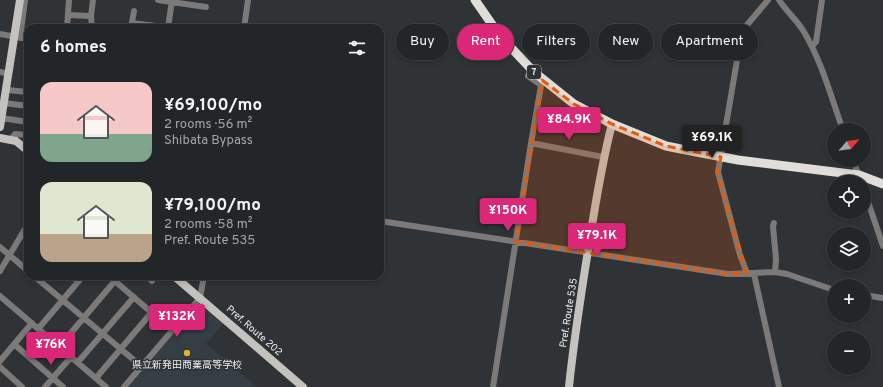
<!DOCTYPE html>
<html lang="en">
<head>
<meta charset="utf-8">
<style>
  body { margin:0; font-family:Overpass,"Noto Sans JP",sans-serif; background:#2f3234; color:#f1f3f6; height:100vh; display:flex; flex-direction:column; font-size:15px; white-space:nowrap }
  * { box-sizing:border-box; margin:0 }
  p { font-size:13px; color:#a3a5a8 }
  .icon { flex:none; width:22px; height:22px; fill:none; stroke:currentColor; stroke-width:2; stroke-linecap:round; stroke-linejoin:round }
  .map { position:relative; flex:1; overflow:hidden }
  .panel { position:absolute; left:24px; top:24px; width:360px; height:256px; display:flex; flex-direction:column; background:#232628; border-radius:12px; box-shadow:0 2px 6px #0003,0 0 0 1px #404345 }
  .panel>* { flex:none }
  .banner { position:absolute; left:396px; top:24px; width:380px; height:36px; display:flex; gap:8px }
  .needle { width:26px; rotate:62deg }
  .tools { position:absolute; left:827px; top:123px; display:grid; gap:8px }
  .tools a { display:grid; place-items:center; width:44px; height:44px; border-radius:50%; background:#232628; box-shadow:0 2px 6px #0003,0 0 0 1px #404345; font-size:20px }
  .price { position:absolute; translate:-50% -34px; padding:0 9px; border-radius:4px; background:#db2777; color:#fff; font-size:13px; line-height:26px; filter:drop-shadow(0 1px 2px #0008) }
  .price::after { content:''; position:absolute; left:50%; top:24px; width:12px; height:9px; margin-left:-6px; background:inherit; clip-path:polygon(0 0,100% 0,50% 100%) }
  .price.selected { background:#222; color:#fff }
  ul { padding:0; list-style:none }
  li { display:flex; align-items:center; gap:12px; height:100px; padding:0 16px }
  li span { display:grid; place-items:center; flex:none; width:112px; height:80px; border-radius:12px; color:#555 }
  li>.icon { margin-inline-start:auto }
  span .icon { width:48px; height:48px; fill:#fffc; stroke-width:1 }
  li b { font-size:17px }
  h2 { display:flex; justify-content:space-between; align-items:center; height:48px; padding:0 16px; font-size:17px }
  .chip { padding:0 14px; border-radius:18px; background:#232628; box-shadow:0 2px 6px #0003,0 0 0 1px #404345; font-size:14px; line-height:36px }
  .chip.selected { background:#db2777; color:#fff }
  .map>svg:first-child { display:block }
  .built { fill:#353e44 }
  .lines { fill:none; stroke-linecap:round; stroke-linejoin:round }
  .minor { stroke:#7b7a78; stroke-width:6 }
  .major { stroke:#c3c2be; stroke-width:8 }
  .highway { stroke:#e0ded9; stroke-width:9 }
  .marked { fill:#e8590c; fill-opacity:0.2; stroke:#e8590c; stroke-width:3; stroke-dasharray:8 5; stroke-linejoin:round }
  .poi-dot { fill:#deb133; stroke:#2f3335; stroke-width:1.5 }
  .labels { text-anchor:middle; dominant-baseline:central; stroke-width:3; stroke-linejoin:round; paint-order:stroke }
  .shield { fill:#2f3335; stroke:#b4b7b8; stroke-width:1 }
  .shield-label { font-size:9px; font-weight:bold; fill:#edeff0 }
  .street-label { font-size:10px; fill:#edeff0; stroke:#2f3335 }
  .poi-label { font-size:10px; fill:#edeff0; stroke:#2f3335 }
</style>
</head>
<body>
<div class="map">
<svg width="883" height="387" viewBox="0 0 883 387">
  <rect width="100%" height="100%" fill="#2f3335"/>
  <path class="built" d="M 200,303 L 224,323 L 206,344 L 257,387 L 128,387 Z"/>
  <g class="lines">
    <path class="minor" d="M 158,0 L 206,7
      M 779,0 C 786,11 797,20 804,32 C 822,62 831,97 843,130
      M 69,15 L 91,16
      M 132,23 L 172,28
      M 67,28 L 69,0
      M 92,28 L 91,16 L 93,0
      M 131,28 L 134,11
      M 168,28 L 172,0
      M 244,28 L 248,0
      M 0,34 L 28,39
      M 20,38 L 25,0
      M 812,46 L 816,42 L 822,0
      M 0,72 L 9,74
      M 528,76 L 541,85
      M 7,90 L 28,92
      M 4,103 L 28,106
      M 1,118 L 28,122
      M 11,139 L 15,134 L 28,135
      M 531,143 L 603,157
      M 853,160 L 861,182
      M 864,190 L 883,246
      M 380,221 L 728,274 L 775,272 L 787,274 L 834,290
      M 774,223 L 773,226 L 776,259 L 775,272
      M 0,247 L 28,271
      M 0,271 L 28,224
      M 747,273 L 740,255 L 718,172 L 742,31 L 768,0
      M 754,274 L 779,387
      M 34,276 L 141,366
      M 72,276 L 78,282
      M 109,276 L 172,330
      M 147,276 L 152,281
      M 864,295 L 883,298
      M 0,296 L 106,387
      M 38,329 L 83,276
      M 14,344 L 63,387
      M 59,347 L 119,276
      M 0,361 L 32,323
      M 78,362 L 134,297
      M 0,367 L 22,387
      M 96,378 L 152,312
      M 45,387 L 71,357
      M 124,387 L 200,298 L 204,276
      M 493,387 L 531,143 L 542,80"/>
    <path class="major" d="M 0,127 L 20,0
      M 0,138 L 16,141 L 28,151
      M 174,276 L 303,387
      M 569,387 C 574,337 582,288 590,238 C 596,200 602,162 612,124"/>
    <path class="highway" d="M 475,0 L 500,36 L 534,72 L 574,104 L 612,124 L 666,146 L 681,149 L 738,160 L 859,175 L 883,184"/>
  </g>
  <path class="marked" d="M 542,80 L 574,104 L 612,124 L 666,146 L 721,157 L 718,172 L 722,189 L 747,273 L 728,274 L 516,242 Z"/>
  <circle class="poi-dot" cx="187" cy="353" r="4"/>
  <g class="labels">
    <rect class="shield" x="527" y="65" width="14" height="14" rx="3"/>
    <g class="shield-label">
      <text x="534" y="72">7</text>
    </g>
    <g class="street-label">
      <text transform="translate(569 313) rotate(-81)">Pref. Route 535</text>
      <text transform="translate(254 331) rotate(41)">Pref. Route 202</text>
    </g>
    <g class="poi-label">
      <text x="187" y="365">県立新発田商業高等学校</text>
    </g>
  </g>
</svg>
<div class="tools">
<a><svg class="needle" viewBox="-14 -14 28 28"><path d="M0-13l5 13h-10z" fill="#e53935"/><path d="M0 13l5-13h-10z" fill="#a3a5a8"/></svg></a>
<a><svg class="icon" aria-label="locate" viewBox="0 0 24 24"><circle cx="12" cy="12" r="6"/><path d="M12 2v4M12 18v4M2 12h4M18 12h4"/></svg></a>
<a><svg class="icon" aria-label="layers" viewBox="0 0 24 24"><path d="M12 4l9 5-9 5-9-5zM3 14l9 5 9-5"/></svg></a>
<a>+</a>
<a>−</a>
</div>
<b class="price" style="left:569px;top:141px">¥84.9K</b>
<b class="price selected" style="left:712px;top:159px">¥69.1K</b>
<b class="price" style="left:508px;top:232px">¥150K</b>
<b class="price" style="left:597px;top:257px">¥79.1K</b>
<b class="price" style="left:177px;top:338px">¥132K</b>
<b class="price" style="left:51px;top:366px">¥76K</b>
<div class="banner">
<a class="chip">Buy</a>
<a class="chip selected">Rent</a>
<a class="chip">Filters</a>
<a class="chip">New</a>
<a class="chip">Apartment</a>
</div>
<section class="panel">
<h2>6 homes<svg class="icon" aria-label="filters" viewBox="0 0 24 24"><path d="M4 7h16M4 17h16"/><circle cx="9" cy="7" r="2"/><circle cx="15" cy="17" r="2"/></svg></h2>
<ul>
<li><span style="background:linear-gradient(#f6c9c9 65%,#7fa58c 0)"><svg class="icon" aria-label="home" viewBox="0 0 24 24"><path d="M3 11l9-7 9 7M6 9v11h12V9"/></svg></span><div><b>¥69,100/mo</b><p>2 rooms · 56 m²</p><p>Shibata Bypass</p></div></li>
<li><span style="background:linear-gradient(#dfe7d0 65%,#b9a48a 0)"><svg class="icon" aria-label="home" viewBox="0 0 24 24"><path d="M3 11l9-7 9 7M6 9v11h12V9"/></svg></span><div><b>¥79,100/mo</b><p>2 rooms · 58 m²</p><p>Pref. Route 535</p></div></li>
</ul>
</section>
</div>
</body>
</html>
